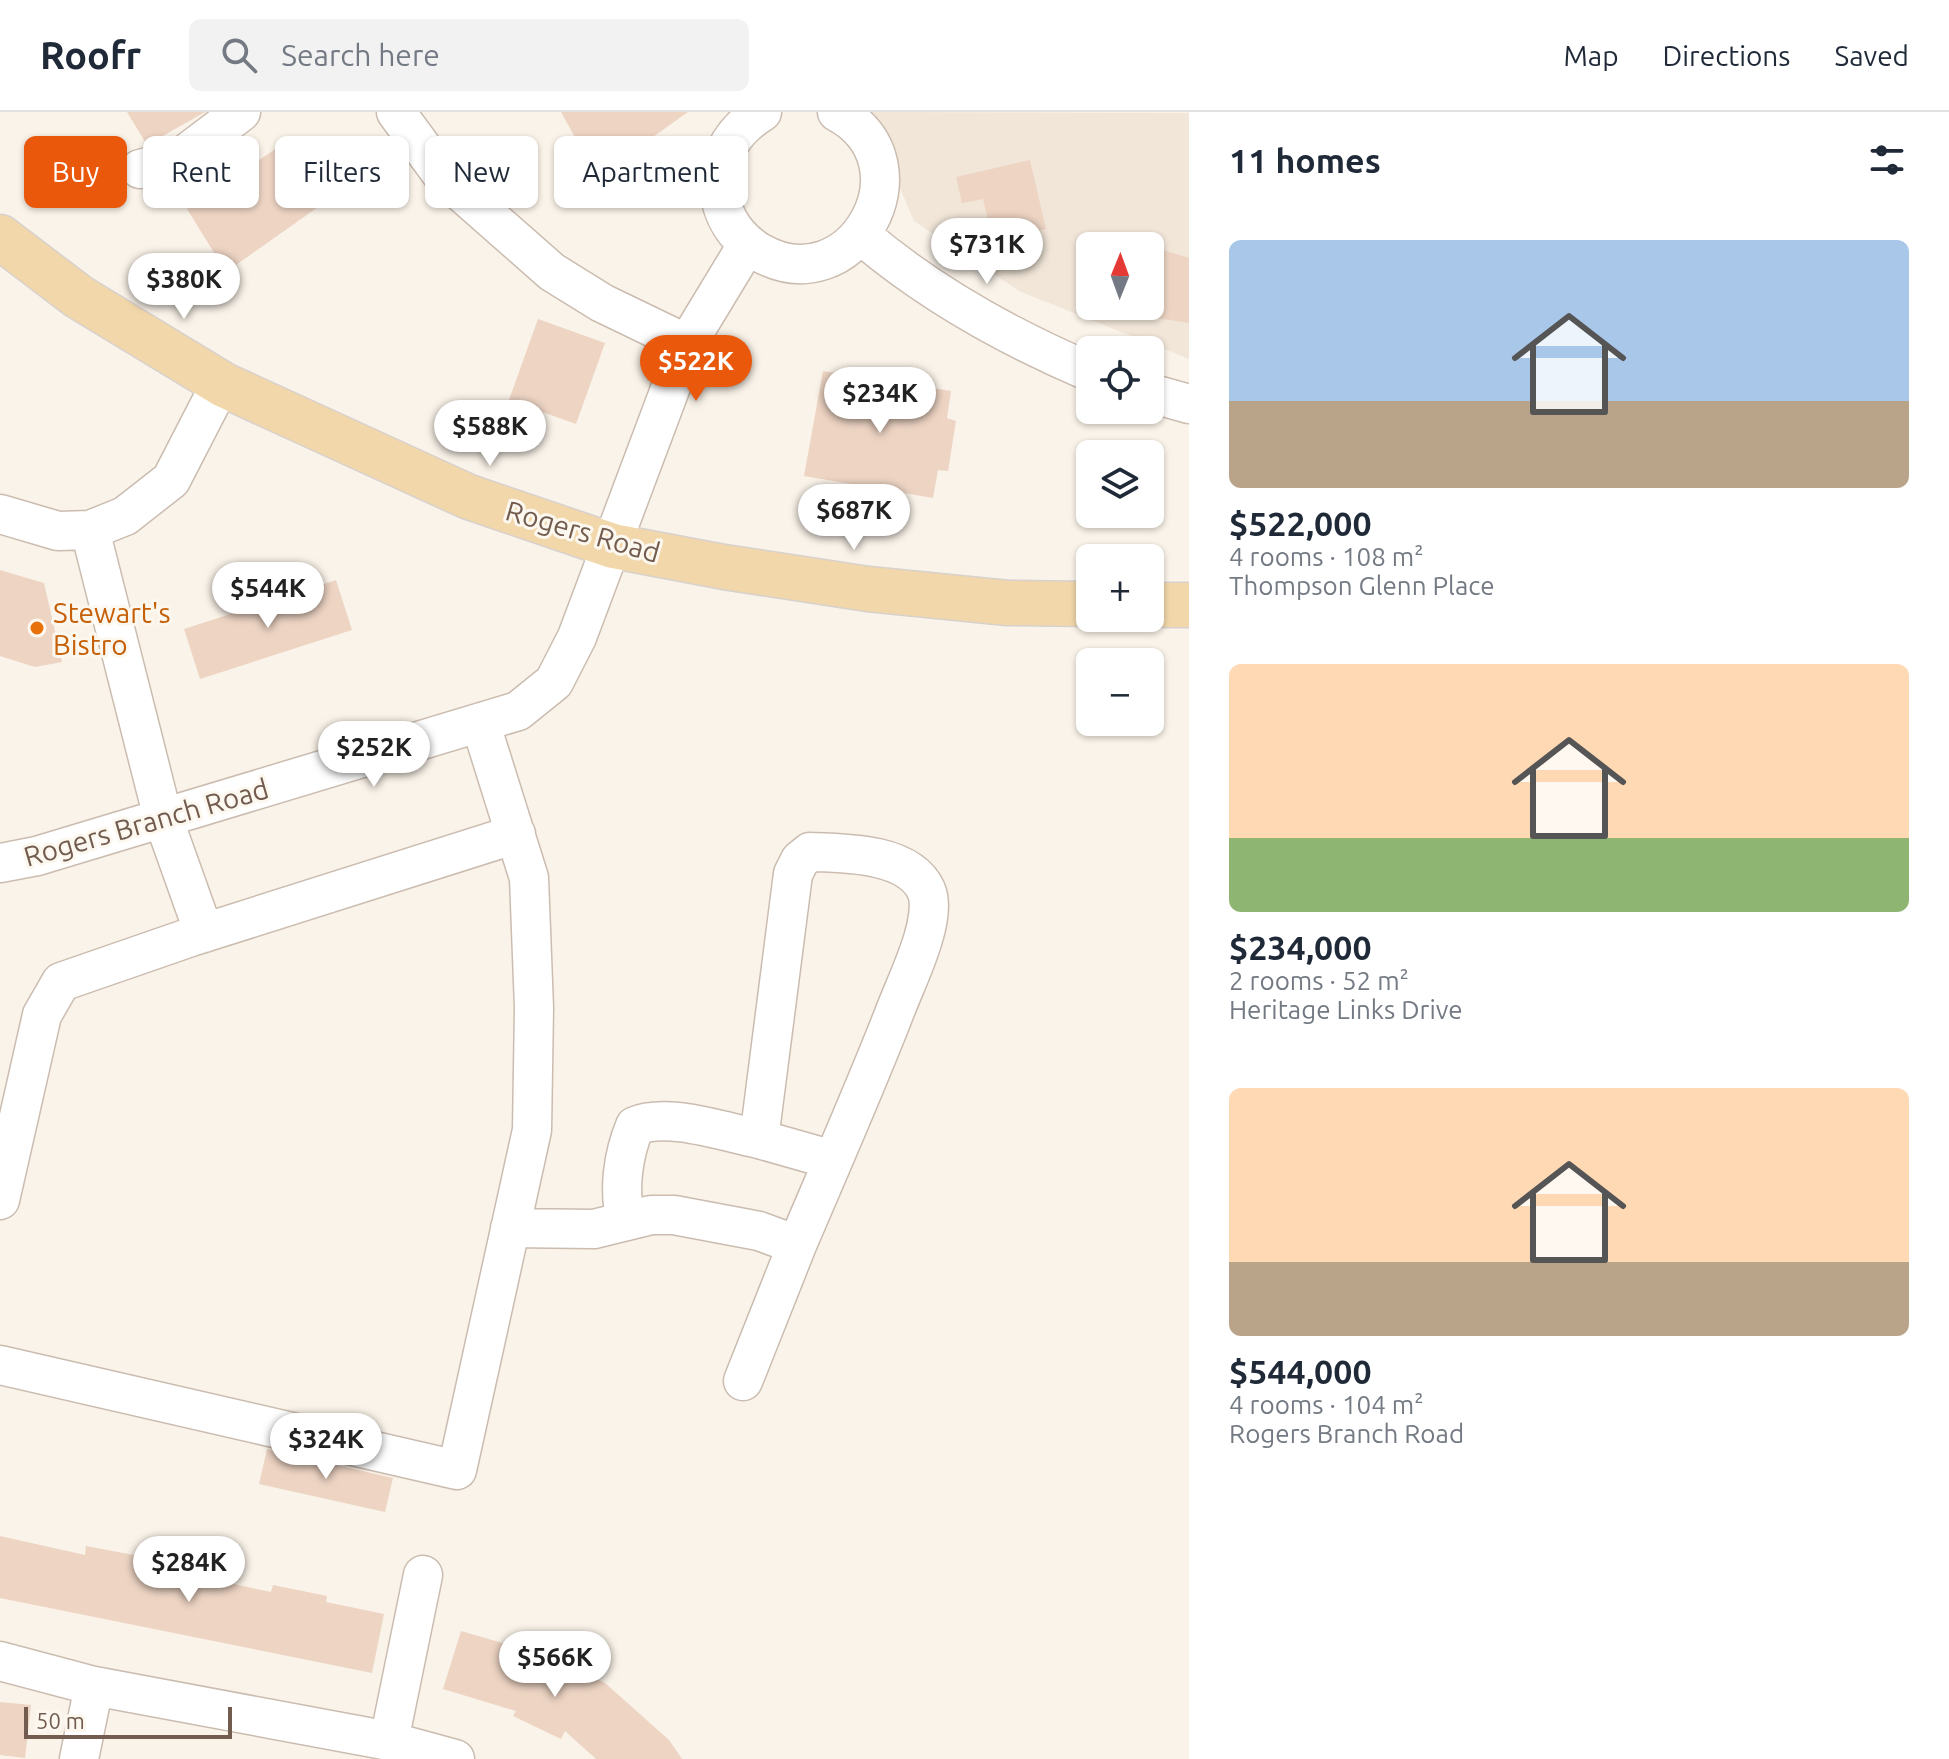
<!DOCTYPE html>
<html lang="en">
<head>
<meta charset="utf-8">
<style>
  body { margin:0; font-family:Ubuntu,sans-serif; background:#f2f2f3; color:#1f2937; height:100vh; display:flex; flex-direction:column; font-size:30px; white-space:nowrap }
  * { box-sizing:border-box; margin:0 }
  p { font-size:26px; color:#747a83 }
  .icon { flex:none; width:44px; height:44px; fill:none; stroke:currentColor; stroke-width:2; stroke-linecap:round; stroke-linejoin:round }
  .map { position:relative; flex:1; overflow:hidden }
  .sheet { display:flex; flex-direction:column; background:#fff; width:760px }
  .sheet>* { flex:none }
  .banner { position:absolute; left:24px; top:24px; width:760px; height:72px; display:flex; gap:16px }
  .needle { width:52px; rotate:1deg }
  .controls { position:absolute; left:1076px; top:120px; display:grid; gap:16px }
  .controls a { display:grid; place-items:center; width:88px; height:88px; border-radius:12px; background:#fff; box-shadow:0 2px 6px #0004; font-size:40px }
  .scale { position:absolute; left:24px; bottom:20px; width:208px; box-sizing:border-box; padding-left:8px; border:4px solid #725c4f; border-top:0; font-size:22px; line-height:28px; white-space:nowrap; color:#725c4f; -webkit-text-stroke:6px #fdf8ef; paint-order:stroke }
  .price { position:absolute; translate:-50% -68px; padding:0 18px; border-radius:28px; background:#fff; color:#222; font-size:26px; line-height:52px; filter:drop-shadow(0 2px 4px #0008) }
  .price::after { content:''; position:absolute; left:50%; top:48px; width:24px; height:18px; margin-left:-12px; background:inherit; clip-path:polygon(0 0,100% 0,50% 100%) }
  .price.on { background:#ea580c; color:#fff }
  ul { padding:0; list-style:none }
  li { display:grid; align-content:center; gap:16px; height:424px; padding:0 40px }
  li span { display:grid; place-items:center; height:248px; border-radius:12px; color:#555 }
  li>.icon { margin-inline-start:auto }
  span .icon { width:144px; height:144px; fill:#fffc; stroke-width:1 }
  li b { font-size:34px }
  h2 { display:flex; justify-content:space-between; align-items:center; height:96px; padding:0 40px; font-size:34px }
  .pill { padding:0 28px; border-radius:12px; background:#fff; box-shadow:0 2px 6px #0004; font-size:28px; line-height:72px }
  .pill.on { background:#ea580c; color:#fff }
  header { display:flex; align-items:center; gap:48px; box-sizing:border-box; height:112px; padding:0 40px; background:#fff; border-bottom:2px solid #e0e1e3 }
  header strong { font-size:38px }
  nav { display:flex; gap:44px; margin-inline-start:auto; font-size:28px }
  .search { width:560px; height:72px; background:#f2f2f3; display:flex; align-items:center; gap:20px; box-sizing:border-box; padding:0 28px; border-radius:12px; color:#747a83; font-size:30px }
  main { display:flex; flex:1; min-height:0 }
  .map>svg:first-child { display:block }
  .residential { fill:#f1e6d8; fill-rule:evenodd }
  .building { fill:#edd4c3 }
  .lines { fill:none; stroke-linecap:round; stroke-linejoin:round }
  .minor-casing { stroke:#cbbcb0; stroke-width:41 }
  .major-casing { stroke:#d8d1ce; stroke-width:47 }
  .minor { stroke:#fff; stroke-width:38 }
  .major { stroke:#f1d7a9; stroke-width:44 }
  .food-dot { fill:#e8710a; stroke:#fdf8ef; stroke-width:3 }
  .labels { text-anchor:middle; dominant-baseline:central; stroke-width:6; stroke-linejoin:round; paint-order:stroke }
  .street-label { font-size:28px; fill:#725c4f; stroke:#fdf8ef }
  .food-label { font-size:28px; fill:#c56008; stroke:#fdf8ef; text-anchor:start }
</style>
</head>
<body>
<header>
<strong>Roofr</strong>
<div class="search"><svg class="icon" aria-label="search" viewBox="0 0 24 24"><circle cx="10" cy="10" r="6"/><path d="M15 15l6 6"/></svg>Search here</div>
<nav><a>Map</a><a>Directions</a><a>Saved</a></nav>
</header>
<main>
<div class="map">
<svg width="1189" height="1647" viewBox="0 0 1189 1647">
  <rect width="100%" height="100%" fill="#faf3e9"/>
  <path class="residential" d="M 868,0 L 1189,1 L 1189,247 L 1019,179 L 914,109 ZM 1090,134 L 1150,134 L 1150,194 L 1090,194 Z"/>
  <path class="building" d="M 127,0 L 205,0 L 147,33 Z
    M 561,0 L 688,0 L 605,59 L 591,36 L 583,40 Z
    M 277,36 L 318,95 L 226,160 L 187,97 Z
    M 1030,48 L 1046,117 L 993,129 L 983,87 L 962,91 L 956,65 Z
    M 1150,134 L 1189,146 L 1189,211 L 1150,205 Z
    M 538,207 L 605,231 L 576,312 L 509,288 Z
    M 823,259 L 951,279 L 947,306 L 956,309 L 948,359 L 938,358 L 933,386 L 804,364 Z
    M 0,458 L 44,471 L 62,550 L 35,555 L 0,544 Z
    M 336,468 L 352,518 L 200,567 L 184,517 Z
    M 267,1337 L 393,1366 L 385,1400 L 259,1372 Z
    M 0,1424 L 85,1443 L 86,1434 L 139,1444 L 139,1447 L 205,1462 L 204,1466 L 271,1480 L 273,1473 L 327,1484 L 326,1490 L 384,1502 L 372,1561 L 0,1486 Z
    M 461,1519 L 550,1545 L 605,1571 L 669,1628 L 682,1647 L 596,1647 L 565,1619 L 561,1627 L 513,1604 L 516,1599 L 443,1577 Z
    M 0,1590 L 31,1593 L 25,1646 L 0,1643 Z"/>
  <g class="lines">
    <defs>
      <path id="minor" d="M 396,0 L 443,64 L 552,160 L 602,191 L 687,232
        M 762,0 C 736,16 716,43 719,75 C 721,103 735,125 759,140 C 851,194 933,52 837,0
        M 140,57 L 179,47 L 241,0
        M 861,123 C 930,182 1008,225 1090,260
        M 1150,281 L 1189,292
        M 0,402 L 58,419 L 90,418 L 125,404 L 171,368 L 221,271
        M 90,418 L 163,706 L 204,821
        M 0,751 L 37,744 L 518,599 L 554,570 L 577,525 L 687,232 L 747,133
        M 0,1088 L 42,903 L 61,870 L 191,825 L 516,722
        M 626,1109 C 618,1078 623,1043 635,1014 C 668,1000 724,1020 759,1027
        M 510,1116 L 594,1117 L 651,1103 L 674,1103 L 759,1119 L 797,1133 L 743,1269
        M 797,1133 C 829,1058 862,983 892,907 C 902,880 915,854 923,827 C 927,814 932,791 926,778 C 909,741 846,741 810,740 L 800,748 L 793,762 L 759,1027 L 833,1048
        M 0,1253 L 457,1358 L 532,1018 L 534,896 L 529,766 L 481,613
        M 0,1549 L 94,1574 L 389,1629 L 455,1647
        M 389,1629 L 423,1463
        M 79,1647 L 94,1574"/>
      <path id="major" d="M 0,125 L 79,185 L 224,273 L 469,385 L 613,434 L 724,455 L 868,477 L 1008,491 L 1090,492
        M 1150,493 L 1189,493"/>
    </defs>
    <use href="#minor" class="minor-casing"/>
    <use href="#major" class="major-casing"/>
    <use href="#minor" class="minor"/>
    <use href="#major" class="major"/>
  </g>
  <circle class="food-dot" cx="37" cy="516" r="8"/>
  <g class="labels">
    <g class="street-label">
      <text transform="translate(583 419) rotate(16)">Rogers Road</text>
      <text transform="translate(146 710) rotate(-16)">Rogers Branch Road</text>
    </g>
    <g class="food-label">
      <text x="53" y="500">Stewart's<tspan x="53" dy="32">Bistro</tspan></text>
    </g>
  </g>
</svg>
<div class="controls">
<a><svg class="needle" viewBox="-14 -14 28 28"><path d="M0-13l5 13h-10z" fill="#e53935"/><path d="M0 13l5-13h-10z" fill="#747a83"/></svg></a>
<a><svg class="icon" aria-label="locate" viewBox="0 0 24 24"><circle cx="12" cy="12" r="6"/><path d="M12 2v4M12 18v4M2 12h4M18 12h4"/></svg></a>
<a><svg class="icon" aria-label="layers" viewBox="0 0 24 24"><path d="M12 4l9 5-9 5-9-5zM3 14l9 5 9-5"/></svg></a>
<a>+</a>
<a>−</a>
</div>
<div class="scale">50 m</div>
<b class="price" style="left:987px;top:174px">$731K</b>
<b class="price" style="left:184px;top:209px">$380K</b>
<b class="price on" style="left:696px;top:291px">$522K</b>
<b class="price" style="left:880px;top:323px">$234K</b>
<b class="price" style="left:490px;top:356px">$588K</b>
<b class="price" style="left:854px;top:440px">$687K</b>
<b class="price" style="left:268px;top:518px">$544K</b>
<b class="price" style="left:374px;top:677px">$252K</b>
<b class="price" style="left:326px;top:1369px">$324K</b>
<b class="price" style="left:189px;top:1492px">$284K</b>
<b class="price" style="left:555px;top:1587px">$566K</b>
<div class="banner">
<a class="pill on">Buy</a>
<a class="pill">Rent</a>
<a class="pill">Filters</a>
<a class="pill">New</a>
<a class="pill">Apartment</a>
</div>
</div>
<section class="sheet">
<h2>11 homes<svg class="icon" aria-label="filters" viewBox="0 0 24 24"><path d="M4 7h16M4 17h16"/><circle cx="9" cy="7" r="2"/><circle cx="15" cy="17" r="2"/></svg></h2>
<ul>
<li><span style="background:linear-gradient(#a9c7e8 65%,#b9a48a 0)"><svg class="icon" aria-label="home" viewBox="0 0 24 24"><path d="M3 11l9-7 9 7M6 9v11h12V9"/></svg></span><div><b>$522,000</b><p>4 rooms · 108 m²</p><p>Thompson Glenn Place</p></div></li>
<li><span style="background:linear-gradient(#ffd9b3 70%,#8fb573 0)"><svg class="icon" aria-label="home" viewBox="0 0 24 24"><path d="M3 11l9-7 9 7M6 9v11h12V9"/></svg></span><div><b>$234,000</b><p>2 rooms · 52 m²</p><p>Heritage Links Drive</p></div></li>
<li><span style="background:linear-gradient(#ffd9b3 70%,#b9a48a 0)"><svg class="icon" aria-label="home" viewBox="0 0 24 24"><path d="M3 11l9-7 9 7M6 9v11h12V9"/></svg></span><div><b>$544,000</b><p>4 rooms · 104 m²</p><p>Rogers Branch Road</p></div></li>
</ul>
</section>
</main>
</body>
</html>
